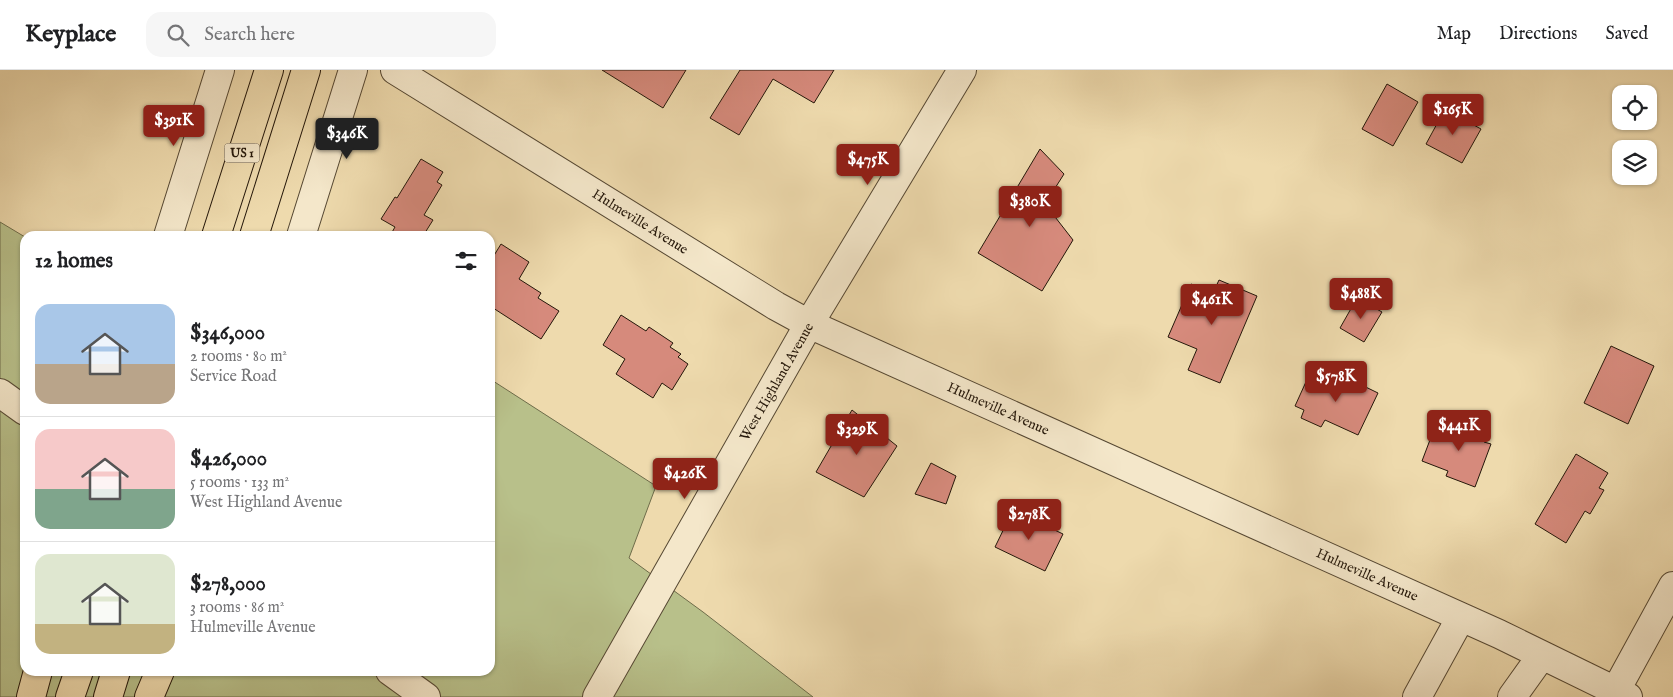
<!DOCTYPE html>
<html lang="en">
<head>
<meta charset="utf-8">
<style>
  body { margin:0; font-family:"IM FELL English",serif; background:#f6f6f6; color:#202124; height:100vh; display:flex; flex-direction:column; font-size:19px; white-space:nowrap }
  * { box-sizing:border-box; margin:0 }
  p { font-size:16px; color:#757577 }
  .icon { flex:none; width:28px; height:28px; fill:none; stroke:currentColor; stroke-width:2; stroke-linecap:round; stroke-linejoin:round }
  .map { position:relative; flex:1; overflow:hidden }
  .drawer { position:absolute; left:20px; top:161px; width:475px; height:445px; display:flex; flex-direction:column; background:#fff; border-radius:15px; box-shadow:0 1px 4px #0004 }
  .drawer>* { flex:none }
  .controls { position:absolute; left:1612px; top:15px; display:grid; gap:10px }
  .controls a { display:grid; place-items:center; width:45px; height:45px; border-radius:10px; background:#fff; box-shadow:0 1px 4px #0004; font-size:25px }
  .price { position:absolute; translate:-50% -42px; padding:0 11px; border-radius:5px; background:#8f2418; color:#fff; font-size:16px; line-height:32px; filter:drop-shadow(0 1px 2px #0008) }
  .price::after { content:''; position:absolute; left:50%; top:30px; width:15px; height:11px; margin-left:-8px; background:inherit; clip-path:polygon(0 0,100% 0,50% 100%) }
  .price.current { background:#222; color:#fff }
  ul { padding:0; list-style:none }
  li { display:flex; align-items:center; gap:15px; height:125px; padding:0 15px }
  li+li { border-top:1px solid #e0e0e0 }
  li span { display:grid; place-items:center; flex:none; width:140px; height:100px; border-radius:15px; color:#555 }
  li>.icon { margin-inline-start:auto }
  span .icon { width:60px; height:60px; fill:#fffc; stroke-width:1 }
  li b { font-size:21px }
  h2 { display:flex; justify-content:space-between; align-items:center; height:60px; padding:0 15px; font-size:21px }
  header { display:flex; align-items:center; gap:30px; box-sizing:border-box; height:70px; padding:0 25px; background:#fff; border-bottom:1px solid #e0e0e0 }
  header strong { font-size:24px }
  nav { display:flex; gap:28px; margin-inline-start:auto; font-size:18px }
  .search { width:350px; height:45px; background:#f6f6f6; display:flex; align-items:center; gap:12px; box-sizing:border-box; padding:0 18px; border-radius:15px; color:#757577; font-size:19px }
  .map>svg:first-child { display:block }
  .green { fill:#b8c08a; stroke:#6e6c4a }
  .building { fill:#d68a7c; stroke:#24170a }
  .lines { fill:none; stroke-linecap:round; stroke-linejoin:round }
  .minor-casing { stroke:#564833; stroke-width:30 }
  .highway-casing { stroke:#24170a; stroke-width:30 }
  .minor { stroke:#f4e7ca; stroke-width:28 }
  .highway { stroke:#eedaad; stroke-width:28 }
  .labels { text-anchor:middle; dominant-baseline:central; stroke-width:4; stroke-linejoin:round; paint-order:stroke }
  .shield { fill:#f4e7ca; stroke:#625544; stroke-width:1 }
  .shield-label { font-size:12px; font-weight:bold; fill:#24170a }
  .street-label { font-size:14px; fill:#24170a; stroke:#f4e7ca }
</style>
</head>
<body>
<header>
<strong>Keyplace</strong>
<div class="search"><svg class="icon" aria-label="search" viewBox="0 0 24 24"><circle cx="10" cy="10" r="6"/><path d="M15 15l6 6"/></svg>Search here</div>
<nav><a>Map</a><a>Directions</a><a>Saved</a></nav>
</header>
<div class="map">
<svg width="1673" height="627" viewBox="0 0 1673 627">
  <rect width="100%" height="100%" fill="#eedaad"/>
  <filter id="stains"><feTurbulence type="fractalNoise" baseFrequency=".004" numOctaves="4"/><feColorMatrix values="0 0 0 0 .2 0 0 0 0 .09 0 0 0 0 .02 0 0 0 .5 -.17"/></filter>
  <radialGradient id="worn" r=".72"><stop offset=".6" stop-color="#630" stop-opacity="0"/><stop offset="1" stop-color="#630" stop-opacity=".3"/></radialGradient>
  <path class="green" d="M 0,152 L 25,167 L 25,601 L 490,601 L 490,309 L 656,416 L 629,488 L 703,542 L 813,627 L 0,627 Z"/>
  <path class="building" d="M 602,0 L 686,0 L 663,38 Z
    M 740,0 L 834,0 L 814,33 L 773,9 L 739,65 L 710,48 Z
    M 1387,14 L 1418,32 L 1393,76 L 1362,59 Z
    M 1445,39 L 1481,59 L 1462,93 L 1426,74 Z
    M 1040,79 L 1064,104 L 1045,134 L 1073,170 L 1042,221 L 978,183 Z
    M 421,89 L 443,102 L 437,112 L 442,115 L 424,145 L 433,150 L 423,166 L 395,166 L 391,164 L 395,157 L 381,149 L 395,127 L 397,128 Z
    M 501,174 L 529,192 L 519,209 L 541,223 L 538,228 L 559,241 L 541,269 L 490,236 L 490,192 Z
    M 1219,210 L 1257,226 L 1220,313 L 1188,300 L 1197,279 L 1168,267 L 1191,214 L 1213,223 Z
    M 1357,228 L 1382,242 L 1364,272 L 1340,258 Z
    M 621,245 L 646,261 L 649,257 L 673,273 L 670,277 L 681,284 L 678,287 L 688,294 L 672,320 L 662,313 L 653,328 L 616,304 L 625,289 L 603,275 Z
    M 1611,276 L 1654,296 L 1628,354 L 1584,333 Z
    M 1310,303 L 1338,316 L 1343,306 L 1378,323 L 1358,365 L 1325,350 L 1321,357 L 1301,348 L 1304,340 L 1295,336 Z
    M 852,340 L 897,376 L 864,427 L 816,402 Z
    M 1469,349 L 1490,357 L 1484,372 L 1491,374 L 1475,417 L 1446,406 L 1448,401 L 1422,391 L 1436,354 L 1463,364 Z
    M 1576,384 L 1608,403 L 1599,418 L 1604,420 L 1590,444 L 1585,441 L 1566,473 L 1535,454 Z
    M 931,393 L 956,406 L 946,434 L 915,424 Z
    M 1013,440 L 1063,464 L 1045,501 L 995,477 Z"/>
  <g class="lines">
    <defs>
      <path id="minor" d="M 395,0 L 776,236 L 809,254 L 1499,564 L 1628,627
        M 168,166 L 220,0
        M 301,166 L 353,0
        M 0,323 L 25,341
        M 390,601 L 426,627
        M 1615,622 L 1673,516
        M 597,627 L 809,254 L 962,0
        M 1417,627 L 1461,547
        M 1512,627 L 1542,585"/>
      <path id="highway" d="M 216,166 L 269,0
        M 254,166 L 306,0
        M 31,627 L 38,601
        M 70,627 L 79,601
        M 108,627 L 116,601
        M 149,627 L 160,601"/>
    </defs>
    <use href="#minor" class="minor-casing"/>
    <use href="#highway" class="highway-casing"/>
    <use href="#minor" class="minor"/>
    <use href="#highway" class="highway"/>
  </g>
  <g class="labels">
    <rect class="shield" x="224.5" y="73.5" width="35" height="19" rx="4"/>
    <g class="shield-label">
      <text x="242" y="83">US 1</text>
    </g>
    <g class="street-label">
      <text transform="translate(640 152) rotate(32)">Hulmeville Avenue</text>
      <text transform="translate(777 312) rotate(-60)">West Highland Avenue</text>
      <text transform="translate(998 339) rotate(24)">Hulmeville Avenue</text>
      <text transform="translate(1367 505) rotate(24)">Hulmeville Avenue</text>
    </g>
  </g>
  <rect width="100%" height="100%" filter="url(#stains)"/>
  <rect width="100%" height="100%" fill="url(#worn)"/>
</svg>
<div class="controls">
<a><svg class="icon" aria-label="locate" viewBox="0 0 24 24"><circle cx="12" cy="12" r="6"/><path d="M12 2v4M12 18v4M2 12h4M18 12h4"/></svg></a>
<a><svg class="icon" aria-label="layers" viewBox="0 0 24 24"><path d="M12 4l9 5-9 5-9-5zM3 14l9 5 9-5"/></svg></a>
</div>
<b class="price" style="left:1453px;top:66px">$165K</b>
<b class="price" style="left:174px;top:77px">$391K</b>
<b class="price current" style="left:347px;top:90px">$346K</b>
<b class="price" style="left:868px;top:116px">$475K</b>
<b class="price" style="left:1030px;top:158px">$380K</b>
<b class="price" style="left:1361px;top:250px">$488K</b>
<b class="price" style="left:1212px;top:256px">$461K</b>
<b class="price" style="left:1336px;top:333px">$578K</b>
<b class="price" style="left:1459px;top:382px">$441K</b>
<b class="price" style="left:857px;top:386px">$329K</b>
<b class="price" style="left:685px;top:430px">$426K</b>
<b class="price" style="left:1029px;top:471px">$278K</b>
<section class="drawer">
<h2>12 homes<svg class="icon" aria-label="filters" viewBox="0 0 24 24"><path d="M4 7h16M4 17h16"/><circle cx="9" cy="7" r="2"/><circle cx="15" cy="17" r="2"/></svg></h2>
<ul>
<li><span style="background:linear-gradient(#a9c7e8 60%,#b9a48a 0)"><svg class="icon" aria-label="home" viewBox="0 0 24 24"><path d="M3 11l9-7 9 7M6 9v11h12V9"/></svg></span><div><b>$346,000</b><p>2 rooms · 80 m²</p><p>Service Road</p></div></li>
<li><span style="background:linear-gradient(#f6c9c9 60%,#7fa58c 0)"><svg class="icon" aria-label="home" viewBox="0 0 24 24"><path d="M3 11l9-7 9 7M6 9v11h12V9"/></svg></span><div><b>$426,000</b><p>5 rooms · 133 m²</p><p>West Highland Avenue</p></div></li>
<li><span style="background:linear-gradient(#dfe7d0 70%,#c2b280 0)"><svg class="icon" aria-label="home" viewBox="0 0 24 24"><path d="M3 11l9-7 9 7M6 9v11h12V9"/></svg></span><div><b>$278,000</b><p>3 rooms · 86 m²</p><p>Hulmeville Avenue</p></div></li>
</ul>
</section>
</div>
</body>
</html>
